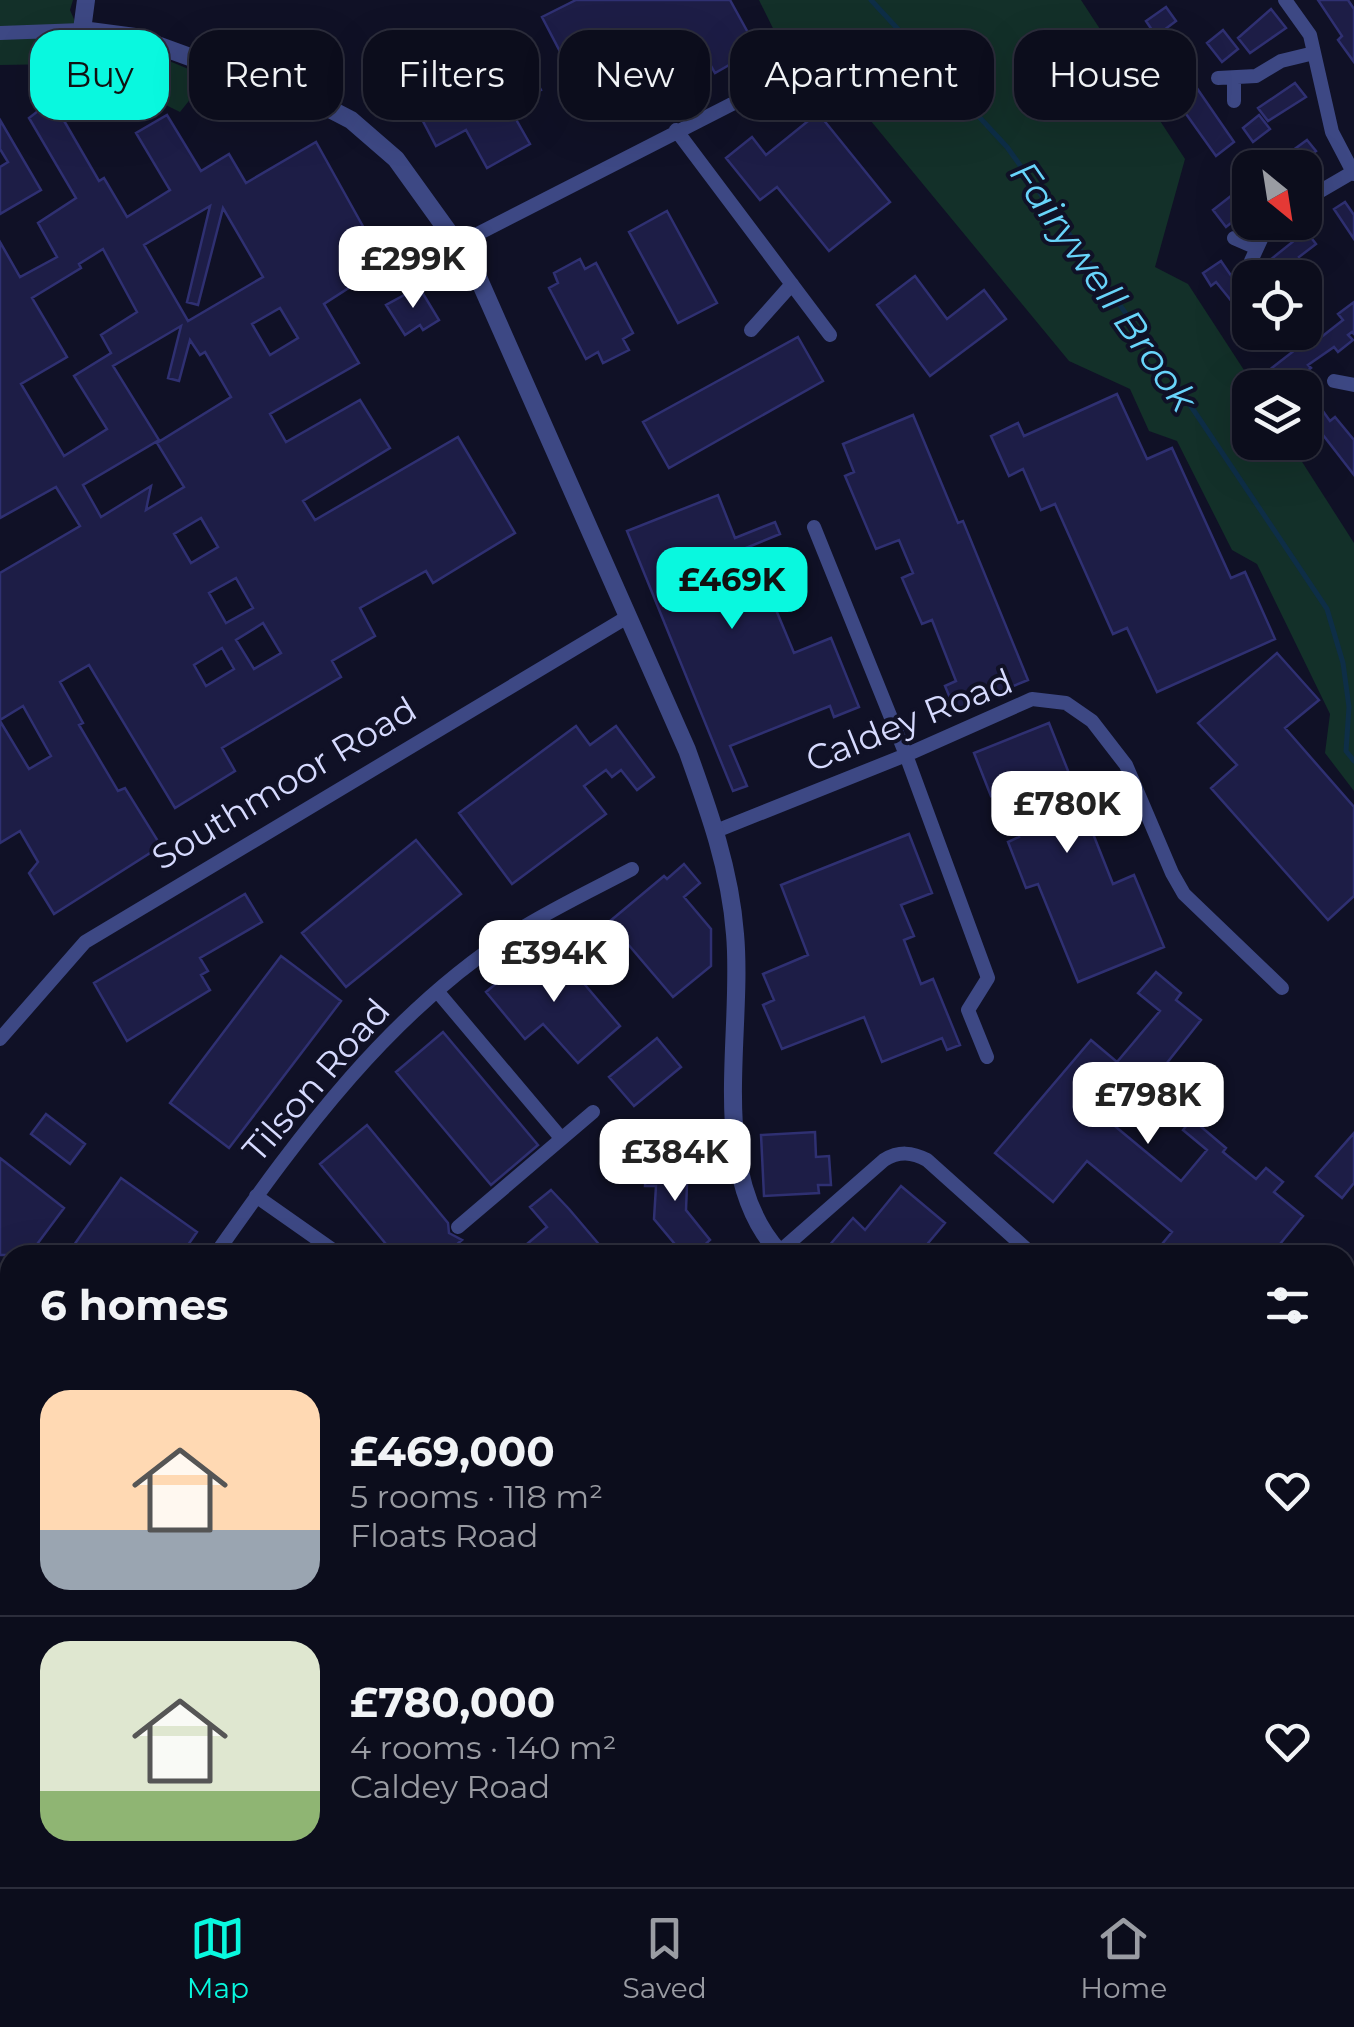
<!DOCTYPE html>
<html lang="en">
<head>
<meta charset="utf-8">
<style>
  body { margin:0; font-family:Montserrat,sans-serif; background:#151625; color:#f1f3f6; height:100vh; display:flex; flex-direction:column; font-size:38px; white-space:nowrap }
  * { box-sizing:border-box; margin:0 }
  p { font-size:32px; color:#9a9ca3 }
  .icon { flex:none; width:55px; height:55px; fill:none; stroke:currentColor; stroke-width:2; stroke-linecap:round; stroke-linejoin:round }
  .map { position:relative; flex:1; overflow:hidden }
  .sheet { position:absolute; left:0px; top:1245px; width:1355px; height:642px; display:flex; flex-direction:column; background:#0c0d1c; border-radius:30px 30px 0 0; box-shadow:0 10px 40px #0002,0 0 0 2px #2c2d3b }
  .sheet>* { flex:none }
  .guide { position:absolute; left:30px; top:30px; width:1295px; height:90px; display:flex; gap:20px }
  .needle { width:65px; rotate:150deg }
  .controls { position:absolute; left:1232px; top:150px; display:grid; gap:20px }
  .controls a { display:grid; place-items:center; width:90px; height:90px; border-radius:20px; background:#0c0d1c; box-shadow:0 10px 40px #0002,0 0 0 2px #2c2d3b; font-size:50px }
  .price { position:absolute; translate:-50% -85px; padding:0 22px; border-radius:20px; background:#fff; color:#222; font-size:32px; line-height:65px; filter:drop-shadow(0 2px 5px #0008) }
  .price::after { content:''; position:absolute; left:50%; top:60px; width:30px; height:22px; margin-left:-15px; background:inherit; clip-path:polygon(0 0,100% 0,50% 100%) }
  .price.current { background:#09f8df; color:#111 }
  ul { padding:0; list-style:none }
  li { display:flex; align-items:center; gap:30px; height:250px; padding:0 40px }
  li+li { border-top:2px solid #2c2d3b }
  li span { display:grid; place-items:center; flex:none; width:280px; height:200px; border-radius:30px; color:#555 }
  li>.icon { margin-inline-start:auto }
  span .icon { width:120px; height:120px; fill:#fffc; stroke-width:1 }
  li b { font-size:42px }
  h2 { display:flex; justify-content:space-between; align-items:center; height:120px; padding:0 40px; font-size:42px }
  .chip { padding:0 35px; border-radius:30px; background:#0c0d1c; box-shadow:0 10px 40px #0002,0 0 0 2px #2c2d3b; font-size:35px; line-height:90px }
  .chip.current { background:#09f8df; color:#111 }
  .menu { display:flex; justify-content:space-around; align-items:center; height:140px; border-top:2px solid #2c2d3b; background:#0c0d1c; font-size:28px; color:#9a9ca3 }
  .menu a { display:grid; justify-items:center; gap:5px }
  .menu .current { color:#09f8df }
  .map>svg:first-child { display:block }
  .green { fill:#133029 }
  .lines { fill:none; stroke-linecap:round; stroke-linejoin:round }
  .stream { stroke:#0e2e47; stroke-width:5 }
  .building { fill:#1d1d46; stroke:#2f3072; stroke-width:2.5; fill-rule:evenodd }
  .minor { stroke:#3d4884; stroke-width:14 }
  .tertiary { stroke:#3d4884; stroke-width:18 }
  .tram { stroke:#09f8df; stroke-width:2.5 }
  .labels { text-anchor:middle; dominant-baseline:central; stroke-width:8; stroke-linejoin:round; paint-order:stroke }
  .street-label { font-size:35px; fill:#d6dafe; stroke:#101126 }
  .water-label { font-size:38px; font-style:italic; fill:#68d4fa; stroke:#101126 }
</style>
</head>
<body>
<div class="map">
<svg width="1354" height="1887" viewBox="0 0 1354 1887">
  <rect width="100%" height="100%" fill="#101126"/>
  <path class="green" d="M 0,0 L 73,0 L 70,10 L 83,40 L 140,49 L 208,77 L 180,112 L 113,79 L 63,64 L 0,65 Z
    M 759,0 L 1081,0 L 1185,159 L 1155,267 L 1188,284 L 1255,387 L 1250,388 L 1250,442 L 1290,443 L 1354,543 L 1354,791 L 1325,753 L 1330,714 L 1257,564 L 1232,550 L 1177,441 L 1149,431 L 1130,389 L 1069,361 L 842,86 L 797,77 Z"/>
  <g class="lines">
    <path class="stream" d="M 871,0 L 1007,147 L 1172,378 L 1327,609 L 1343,663 L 1349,707 L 1346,751 L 1354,761"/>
  </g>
  <path class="building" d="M 576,0 L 730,0 L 757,49 L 715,73 L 706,57 L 685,69 L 682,63 L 636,87 L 624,63 L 578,86 L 542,17 Z
    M 1318,0 L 1348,0 L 1354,9 L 1354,62 L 1338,40 L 1342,36 Z
    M 1166,7 L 1176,21 L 1156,36 L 1146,21 Z
    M 1271,9 L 1286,28 L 1250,53 L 1238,38 Z
    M 1223,30 L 1238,49 L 1222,62 L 1207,43 Z
    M 1140,35 L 1151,49 L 1131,64 L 1121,50 Z
    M 518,48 L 541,90 L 509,107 L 530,144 L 487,168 L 466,130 L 436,146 L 414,104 Z
    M 1183,68 L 1234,142 L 1216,156 L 1164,83 Z
    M 1295,83 L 1306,97 L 1268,121 L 1258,108 Z
    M 52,100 L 99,181 L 104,178 L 127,217 L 170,190 L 136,133 L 167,115 L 201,171 L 229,154 L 246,183 L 316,142 L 375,248 L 354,262 L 364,278 L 324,304 L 359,363 L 270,414 L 286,442 L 360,400 L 390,448 L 303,501 L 315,520 L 458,437 L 515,533 L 433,583 L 426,571 L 360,608 L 375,636 L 332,661 L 341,677 L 222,748 L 235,771 L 175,808 L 89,665 L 60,682 L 83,723 L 79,725 L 118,791 L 125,788 L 161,846 L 54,914 L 29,873 L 38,862 L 20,831 L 0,843 L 0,721 L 29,769 L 51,756 L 23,706 L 0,720 L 0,573 L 80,526 L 56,487 L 0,518 L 0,242 L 20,277 L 57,257 L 38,223 L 76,198 L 29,118 ZM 210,206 L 187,302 L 198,305 L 223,208 L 263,277 L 188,321 L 144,245 ZM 103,249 L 137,312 L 101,335 L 111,353 L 74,376 L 107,429 L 64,456 L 21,384 L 67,357 L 32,298 L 81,268 L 79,264 ZM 280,308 L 298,338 L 270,355 L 252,324 ZM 181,326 L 168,378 L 179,381 L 190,340 L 200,355 L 205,352 L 231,397 L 157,443 L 184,487 L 146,510 L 151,486 L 101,517 L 83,485 L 159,440 L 113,366 ZM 201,518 L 218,547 L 191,563 L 174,534 ZM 236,578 L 253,608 L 226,623 L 209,593 ZM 263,623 L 281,653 L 254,669 L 236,640 ZM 222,648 L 234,669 L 206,686 L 194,665 Z
    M 818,113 L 890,202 L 829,251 L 777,187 L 760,200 L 726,158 L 752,137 L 766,155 Z
    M 1259,115 L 1270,129 L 1253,142 L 1243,128 Z
    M 0,120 L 41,190 L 0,214 L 0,167 L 8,162 L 0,149 Z
    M 1307,140 L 1316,151 L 1312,154 L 1322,168 L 1305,179 L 1305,168 L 1300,168 L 1289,153 Z
    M 1250,181 L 1250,208 L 1226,227 L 1213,210 Z
    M 1345,202 L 1354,215 L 1354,239 L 1334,209 Z
    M 667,211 L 717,303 L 678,323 L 629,232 Z
    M 1303,227 L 1316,244 L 1299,257 L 1302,261 L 1283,276 L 1270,260 L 1295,240 L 1292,235 Z
    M 580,259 L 585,269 L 596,263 L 633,333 L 623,339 L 629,350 L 603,363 L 598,352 L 586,359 L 549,288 L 558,283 L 554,273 Z
    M 1221,261 L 1232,277 L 1237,273 L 1250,289 L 1250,324 L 1216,282 L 1211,286 L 1203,273 Z
    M 915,276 L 947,319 L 984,290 L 1006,319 L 930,376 L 877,305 Z
    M 419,287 L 439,320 L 423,330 L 420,325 L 405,335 L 386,305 Z
    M 1354,302 L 1354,334 L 1352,332 L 1348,335 L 1353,340 L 1338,352 L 1334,347 L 1308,365 L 1311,368 L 1296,380 L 1292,375 L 1273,388 L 1266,388 L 1259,378 L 1300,346 L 1312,338 L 1315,342 L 1343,320 L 1338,314 Z
    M 798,337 L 823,381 L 669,468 L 643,422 Z
    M 1117,394 L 1147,459 L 1172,448 L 1231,578 L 1245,572 L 1275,639 L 1157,692 L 1127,628 L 1113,634 L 1055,504 L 1041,510 L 1023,469 L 1009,476 L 991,436 L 1018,423 L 1024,436 Z
    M 1315,400 L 1330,421 L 1335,417 L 1354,440 L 1354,475 L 1316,426 L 1313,429 L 1305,418 L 1305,407 Z
    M 913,415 L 958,523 L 963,521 L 1028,680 L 955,710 L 945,686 L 956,681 L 932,620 L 922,624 L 902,578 L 913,573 L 899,540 L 876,549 L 845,476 L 854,472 L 843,444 Z
    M 718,495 L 735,538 L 775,522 L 780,534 L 741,550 L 765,609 L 774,605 L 794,653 L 831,638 L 859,707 L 834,717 L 830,706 L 730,746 L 747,786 L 733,791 L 627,531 Z
    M 1277,653 L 1319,700 L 1285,728 L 1354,807 L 1354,896 L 1328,920 L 1211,788 L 1237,765 L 1198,723 Z
    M 1049,723 L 1113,884 L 1134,875 L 1164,947 L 1078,982 L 1038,884 L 1026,888 L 1008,842 L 1019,837 L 1001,792 L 991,796 L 974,753 Z
    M 576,726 L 590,745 L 616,726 L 654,777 L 637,790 L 621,770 L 612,777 L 606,770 L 584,786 L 606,814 L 512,884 L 459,813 Z
    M 909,834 L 932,893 L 901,905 L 914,936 L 904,940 L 921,984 L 933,979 L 960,1045 L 947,1050 L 942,1038 L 882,1062 L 864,1017 L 782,1049 L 763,1005 L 774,1000 L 763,974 L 808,955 L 781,885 Z
    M 416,840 L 461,894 L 346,987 L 302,933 Z
    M 684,864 L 700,883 L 684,897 L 711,929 L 711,966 L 673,997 L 609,922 L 664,876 L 667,879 Z
    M 245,894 L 262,922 L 200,958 L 208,971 L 201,975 L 210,990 L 127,1041 L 94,983 Z
    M 552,946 L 620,1026 L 578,1063 L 543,1024 L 525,1039 L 486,992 L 517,966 L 522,971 Z
    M 281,956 L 341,1001 L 229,1148 L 170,1103 Z
    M 1156,972 L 1181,993 L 1176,1000 L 1201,1020 L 1116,1127 L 1181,1181 L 1207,1150 L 1183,1130 L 1192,1119 L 1226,1148 L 1223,1152 L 1256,1179 L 1266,1168 L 1283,1182 L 1274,1192 L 1303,1216 L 1271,1255 L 1153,1255 L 1172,1232 L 1087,1161 L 1053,1202 L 995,1153 L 1091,1040 L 1117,1062 L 1160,1011 L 1138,993 Z
    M 443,1032 L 538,1145 L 491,1185 L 396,1072 Z
    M 657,1038 L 681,1067 L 634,1106 L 609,1077 Z
    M 46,1114 L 85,1144 L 70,1164 L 31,1134 Z
    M 367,1125 L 448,1223 L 449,1233 L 462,1240 L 444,1255 L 395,1255 L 320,1164 Z
    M 815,1132 L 816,1157 L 829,1156 L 831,1185 L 818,1185 L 819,1193 L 764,1196 L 761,1135 Z
    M 1354,1133 L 1354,1183 L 1342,1198 L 1316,1176 Z
    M 0,1158 L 64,1208 L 29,1255 L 0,1255 Z
    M 656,1158 L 688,1159 L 686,1210 L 710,1240 L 694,1255 L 684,1255 L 654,1219 L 656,1186 L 645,1186 L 647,1161 L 656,1162 Z
    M 121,1178 L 197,1232 L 181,1255 L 67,1255 Z
    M 901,1186 L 945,1223 L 918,1255 L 821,1255 L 853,1218 L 865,1230 Z
    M 551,1190 L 569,1209 L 608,1255 L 514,1255 L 547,1227 L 530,1207 Z"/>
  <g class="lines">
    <path class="minor" d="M 1285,0 L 1310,35 L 1332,132 L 1354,174
      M 0,33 L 82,30
      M 1218,78 L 1256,76 L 1281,61 L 1314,53
      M 1234,101 L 1234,78
      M 676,130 L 830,335
      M 1305,200 L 1353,172
      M 1234,238 L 1257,248
      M 458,244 L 732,104
      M 1251,261 L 1269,222
      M 751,330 L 792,284
      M 1334,381 L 1354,385
      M 814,527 L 906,755 L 988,978 L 968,1010 L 987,1057
      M 716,831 L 906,755 L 1032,699 L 1066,703 L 1092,721 L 1126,765 L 1172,873 L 1184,894 L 1282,988
      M 437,991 L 561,1138
      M 0,1039 L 85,942 L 629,616
      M 256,1196 L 340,1255
      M 458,1227 L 593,1112
      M 779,1252 L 884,1160 C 899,1151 912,1152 927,1160 L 1033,1255
      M 215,1255 C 300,1134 390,1011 517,931 C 554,908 594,889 632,869
      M 1345,1517 L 1354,1525
      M 0,1871 L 10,1860
      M 65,1878 L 81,1887"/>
    <path class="tertiary" d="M 86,0 L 82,30 L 135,37 L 324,106 L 351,120 L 396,159 L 473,266 L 687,750 C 709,811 730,869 735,934 C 744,1033 706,1173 779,1252 L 775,1255
      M 0,1766 L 10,1772
      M 186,1878 L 202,1887"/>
    <path class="tram" d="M 0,1805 L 10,1811
      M 133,1878 L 148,1887"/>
  </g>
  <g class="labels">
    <g class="street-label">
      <text transform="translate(909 720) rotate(-22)">Caldey Road</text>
      <text transform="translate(284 783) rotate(-31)">Southmoor Road</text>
      <text transform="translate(316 1080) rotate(-49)">Tilson Road</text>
    </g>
    <g class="water-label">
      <text transform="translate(1104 286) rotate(55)">Fairywell Brook</text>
    </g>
  </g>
</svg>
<div class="controls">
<a><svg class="needle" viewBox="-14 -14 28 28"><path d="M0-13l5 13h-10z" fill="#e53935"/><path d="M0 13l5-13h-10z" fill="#9a9ca3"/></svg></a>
<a><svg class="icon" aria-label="locate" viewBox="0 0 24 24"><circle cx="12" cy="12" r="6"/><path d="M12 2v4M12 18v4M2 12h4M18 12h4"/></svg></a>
<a><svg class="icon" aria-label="layers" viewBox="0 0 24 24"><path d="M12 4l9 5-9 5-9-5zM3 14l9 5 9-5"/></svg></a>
</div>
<b class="price" style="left:413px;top:311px">£299K</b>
<b class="price current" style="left:732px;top:632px">£469K</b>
<b class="price" style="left:1067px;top:856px">£780K</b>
<b class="price" style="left:554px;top:1005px">£394K</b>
<b class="price" style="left:1148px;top:1147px">£798K</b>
<b class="price" style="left:675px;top:1204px">£384K</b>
<div class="guide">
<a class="chip current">Buy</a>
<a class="chip">Rent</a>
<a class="chip">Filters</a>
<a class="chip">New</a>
<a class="chip">Apartment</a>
<a class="chip">House</a>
</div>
<section class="sheet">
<h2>6 homes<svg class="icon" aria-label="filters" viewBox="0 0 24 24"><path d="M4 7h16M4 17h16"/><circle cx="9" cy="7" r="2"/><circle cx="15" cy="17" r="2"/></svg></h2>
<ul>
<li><span style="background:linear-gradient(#ffd9b3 70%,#9aa5b1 0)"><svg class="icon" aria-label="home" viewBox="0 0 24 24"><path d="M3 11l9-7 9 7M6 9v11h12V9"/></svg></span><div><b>£469,000</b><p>5 rooms · 118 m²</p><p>Floats Road</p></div><svg class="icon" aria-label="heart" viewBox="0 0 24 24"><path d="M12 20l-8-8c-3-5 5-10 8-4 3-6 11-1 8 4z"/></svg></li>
<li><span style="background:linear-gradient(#dfe7d0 75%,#8fb573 0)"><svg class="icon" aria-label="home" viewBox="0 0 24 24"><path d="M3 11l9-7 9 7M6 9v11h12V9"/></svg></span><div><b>£780,000</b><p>4 rooms · 140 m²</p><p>Caldey Road</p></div><svg class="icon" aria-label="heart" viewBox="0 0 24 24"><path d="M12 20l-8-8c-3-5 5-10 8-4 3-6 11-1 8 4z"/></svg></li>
</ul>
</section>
</div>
<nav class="menu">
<a class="current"><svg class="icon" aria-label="map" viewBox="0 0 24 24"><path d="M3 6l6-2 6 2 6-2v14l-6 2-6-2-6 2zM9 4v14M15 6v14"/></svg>Map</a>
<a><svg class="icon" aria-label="saved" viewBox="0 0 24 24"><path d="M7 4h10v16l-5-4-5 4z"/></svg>Saved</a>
<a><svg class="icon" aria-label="home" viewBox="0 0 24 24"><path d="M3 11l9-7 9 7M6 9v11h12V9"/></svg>Home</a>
</nav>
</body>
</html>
